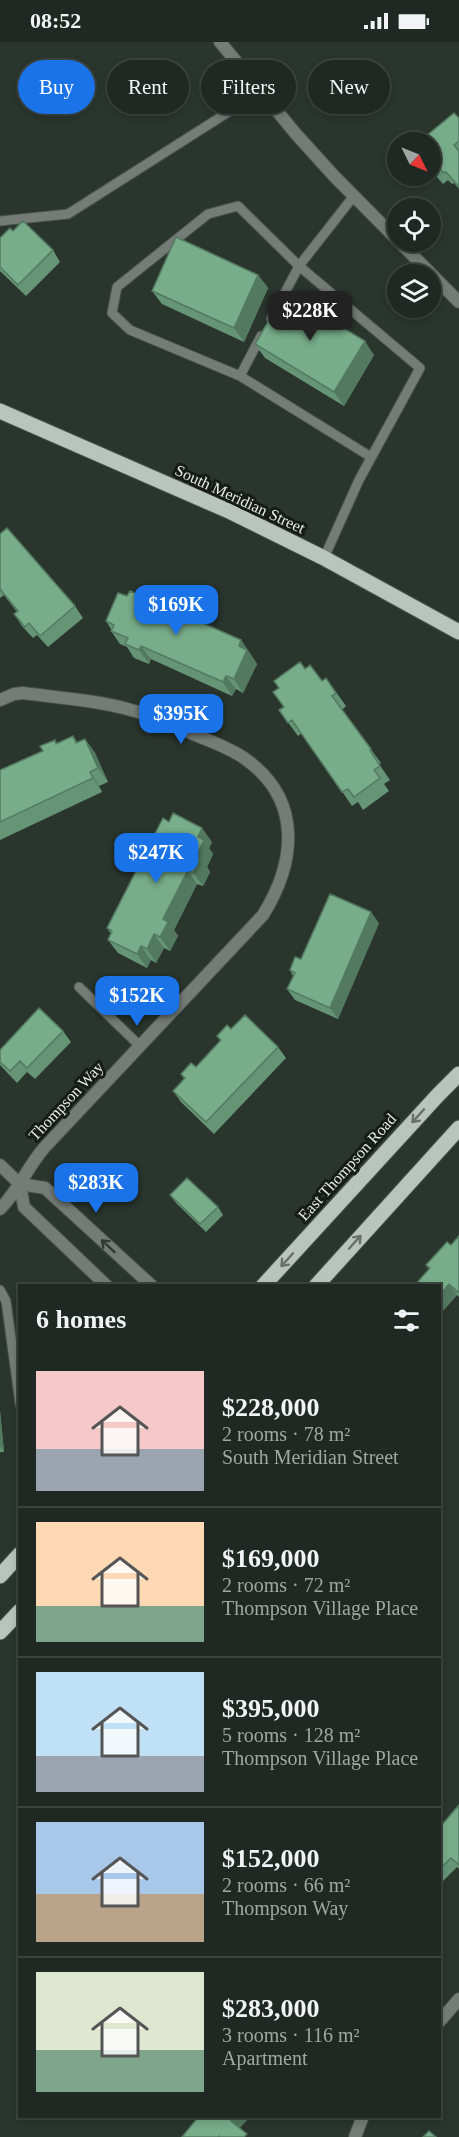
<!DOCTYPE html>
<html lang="en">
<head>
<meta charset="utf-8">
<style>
  body { margin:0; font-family:Georgia,serif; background:#27302a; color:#f1f3f6; height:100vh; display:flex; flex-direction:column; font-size:22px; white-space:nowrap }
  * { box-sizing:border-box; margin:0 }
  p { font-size:20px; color:#a1a6a5 }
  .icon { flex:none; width:33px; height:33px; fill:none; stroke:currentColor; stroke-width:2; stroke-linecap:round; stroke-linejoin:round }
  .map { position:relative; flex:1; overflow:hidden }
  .side { position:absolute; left:18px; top:1242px; width:423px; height:834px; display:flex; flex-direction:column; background:#1f2822; border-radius:0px; box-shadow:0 3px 9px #0003,0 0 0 2px #3c4440 }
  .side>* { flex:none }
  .guide { position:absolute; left:18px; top:18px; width:423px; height:54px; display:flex; gap:12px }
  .needle { width:39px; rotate:133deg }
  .tools { position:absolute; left:387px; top:90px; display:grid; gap:12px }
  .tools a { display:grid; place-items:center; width:54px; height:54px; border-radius:50%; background:#1f2822; box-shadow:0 3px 9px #0003,0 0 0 2px #3c4440; font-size:30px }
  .price { position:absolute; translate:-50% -51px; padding:0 14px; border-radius:12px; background:#1a73e8; color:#fff; font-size:20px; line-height:39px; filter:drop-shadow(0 2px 3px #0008) }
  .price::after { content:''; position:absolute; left:50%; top:36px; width:18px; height:14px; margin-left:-9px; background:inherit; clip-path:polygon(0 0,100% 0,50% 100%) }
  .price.on { background:#222; color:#fff }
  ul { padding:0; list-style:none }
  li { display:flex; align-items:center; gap:18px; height:150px; padding:0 18px }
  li+li { border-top:2px solid #3c4440 }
  li span { display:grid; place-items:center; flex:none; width:168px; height:120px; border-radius:0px; color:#555 }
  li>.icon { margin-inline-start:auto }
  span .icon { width:72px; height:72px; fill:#fffc; stroke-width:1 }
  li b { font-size:26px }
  h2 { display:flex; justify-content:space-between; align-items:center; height:72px; padding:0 18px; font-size:26px }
  .pill { padding:0 21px; border-radius:27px; background:#1f2822; box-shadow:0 3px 9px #0003,0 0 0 2px #3c4440; font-size:21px; line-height:54px }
  .pill.on { background:#1a73e8; color:#fff }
  .status { display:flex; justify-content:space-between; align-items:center; height:42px; padding:0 30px; background:#1f2822; direction:ltr }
  .status svg { height:16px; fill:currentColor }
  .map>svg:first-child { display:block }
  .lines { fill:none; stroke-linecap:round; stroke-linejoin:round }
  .service-casing { stroke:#47524b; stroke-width:11 }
  .minor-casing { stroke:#47524b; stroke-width:14 }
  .primary-casing { stroke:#47524b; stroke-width:17 }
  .service { stroke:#757b77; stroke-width:9 }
  .minor { stroke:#757b77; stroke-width:12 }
  .primary { stroke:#b9c5bc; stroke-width:15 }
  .wall { fill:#669576 }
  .shaded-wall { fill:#537960 }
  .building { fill:#77ad89; stroke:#537960; stroke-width:1.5 }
  .oneway { stroke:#68706a }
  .oneway2 { stroke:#323834 }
  .labels { text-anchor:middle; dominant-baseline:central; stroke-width:6; stroke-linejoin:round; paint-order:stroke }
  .street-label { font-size:16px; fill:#e6ede8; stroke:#161b17 }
</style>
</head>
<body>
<div class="status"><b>08:52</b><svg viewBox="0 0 49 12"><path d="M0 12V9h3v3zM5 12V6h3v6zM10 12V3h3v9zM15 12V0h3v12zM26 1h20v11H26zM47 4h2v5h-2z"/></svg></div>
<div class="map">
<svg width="459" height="2095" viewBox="0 0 459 2095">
  <rect width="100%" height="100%" fill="#29352d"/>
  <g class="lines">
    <defs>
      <path id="service" d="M 0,179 L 68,172 L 260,50
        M 271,277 L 299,224 L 238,164 L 208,172 L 117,245 L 112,271 L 130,288 L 240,334 L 371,415
        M 240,334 L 261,294
        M 324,516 L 359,438 L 420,326 L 299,224 L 353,155
        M 79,945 L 140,1004
        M 0,1248 L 6,1259 L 20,1362"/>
      <path id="minor" d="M 220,0 L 296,92 L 334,134 L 459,260
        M 0,658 L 14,652 L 23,651 C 59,656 96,658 131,668 C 152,673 171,683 191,691 C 209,699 228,705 244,716 C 303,757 296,820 263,873 L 44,1106 C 27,1126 18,1149 0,1167
        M 0,1123 L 20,1142 L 45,1146 L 152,1244
        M 20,1142 L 24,1165 L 107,1244
        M 440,1979 L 459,1957
        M 355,2095 L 363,2074"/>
      <path id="primary" d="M 0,369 L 231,470 L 324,516 L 459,590
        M 263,1244 L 438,1053 L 459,1032
        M 316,1244 L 459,1086
        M 0,1534 L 20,1512
        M 0,1590 L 20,1569"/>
    </defs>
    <use href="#service" class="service-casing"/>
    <use href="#minor" class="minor-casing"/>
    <use href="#primary" class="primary-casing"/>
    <use href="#service" class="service"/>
    <use href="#minor" class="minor"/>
    <use href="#primary" class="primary"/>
  </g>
  <path class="wall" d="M 459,76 L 459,147 L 454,141 L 452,142 L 448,138 L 443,142 L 430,127 L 430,100 Z
    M 0,196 L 53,208 L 60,220 L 26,254 L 0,229 Z
    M 258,233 L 268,246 L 244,300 L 162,262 L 152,249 Z
    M 255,302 L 374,313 L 344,364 L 265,316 Z
    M 0,492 L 75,564 L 83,576 L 48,605 L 37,593 L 33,596 L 22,584 L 14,572 L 17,570 L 4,553 L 0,556 Z
    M 127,554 L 241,598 L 257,622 L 243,651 L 236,647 L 232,654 L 151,617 L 149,622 L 134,616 L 127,605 L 120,602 L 111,589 L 111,587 L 106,579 Z
    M 305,627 L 322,639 L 326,636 L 346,664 L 342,668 L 381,721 L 379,722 L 390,738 L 384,742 L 389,749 L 363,768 L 358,760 L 352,764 L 302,691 L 298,694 L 279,668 L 284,665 Z
    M 73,694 L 78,701 L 85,697 L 95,711 L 108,740 L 99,744 L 102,750 L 0,798 L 0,728 L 43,709 L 55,698 L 57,701 Z
    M 212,800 L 209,806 L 213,812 L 207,825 L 210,830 L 203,844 L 197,842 L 174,888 L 178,894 L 170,909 L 164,906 L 156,921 L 151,918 L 147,926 L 118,911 L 108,898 L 111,892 L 107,886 Z
    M 379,881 L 338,977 L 295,958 L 287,947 L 293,934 L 290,928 L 301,917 Z
    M 231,987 L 278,1005 L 286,1016 L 214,1092 L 181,1060 L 173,1049 L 184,1037 L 181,1032 L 196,1025 L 220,999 L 217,994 Z
    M 63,989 L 71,1000 L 35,1037 L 27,1030 L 17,1041 L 0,1023 L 0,1008 Z
    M 170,1153 L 218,1165 L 223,1173 L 206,1190 L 176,1161 Z
    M 459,1194 L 459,1255 L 457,1253 L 440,1272 L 440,1244 L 426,1223 L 451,1203 Z
    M 0,1369 L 4,1410 L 0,1410 Z
    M 459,1763 L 459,1827 L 457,1825 L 440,1842 L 440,1785 Z"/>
  <path class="shaded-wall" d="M 258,233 L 268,246 L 244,300 L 234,286 Z
    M 365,299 L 374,313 L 344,364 L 334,350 Z
    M 241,598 L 257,622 L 243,651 L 234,637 L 239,604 Z
    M 141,604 L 151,617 L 149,622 L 139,608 Z
    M 226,634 L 236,647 L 232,654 L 223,640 Z
    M 85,697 L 95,711 L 108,740 L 98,726 Z
    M 90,730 L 99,744 L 102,750 L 93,736 Z
    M 202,786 L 212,800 L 209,806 L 213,812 L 207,825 L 210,830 L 203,844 L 193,831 L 198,795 Z
    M 188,828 L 197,842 L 174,888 L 178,894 L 170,909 L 160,895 L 163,877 Z
    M 371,870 L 379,881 L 338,977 L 330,966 Z
    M 154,892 L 164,906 L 156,921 L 147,907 Z
    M 141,904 L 151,918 L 147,926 L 137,912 Z
    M 449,1242 L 457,1253 L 440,1272 L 440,1253 Z
    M 0,1369 L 4,1410 L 0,1404 Z
    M 235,2074 L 251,2074 L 238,2088 L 231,2079 Z"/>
  <path class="building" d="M 454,71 L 459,76 L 459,99 L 454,103 L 459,109 L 459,145 L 446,130 L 444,131 L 440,127 L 436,131 L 430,125 L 430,100 L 419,100 Z
    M 23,179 L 53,208 L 18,243 L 0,225 L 0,196 L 10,186 L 13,189 Z
    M 176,195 L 258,233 L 234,286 L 152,249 Z
    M 285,251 L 365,299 L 334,350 L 255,302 Z
    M 7,486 L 75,564 L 40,594 L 29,581 L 25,585 L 14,572 L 18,569 L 0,547 L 0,492 Z
    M 130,549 L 241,598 L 239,604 L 247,608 L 234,637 L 226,634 L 223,640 L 141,604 L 139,608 L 125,602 L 128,596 L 111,589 L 114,583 L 106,579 L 118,551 L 127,554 Z
    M 300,620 L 305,627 L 310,623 L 322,639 L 326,636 L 336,651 L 332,654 L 371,707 L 370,708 L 380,724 L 374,728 L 380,736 L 354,755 L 348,747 L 342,750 L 292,678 L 288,681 L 279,668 L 284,665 L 273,650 L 279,646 L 274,639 Z
    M 73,694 L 76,701 L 85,697 L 98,726 L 90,730 L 93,736 L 0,780 L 0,728 L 43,709 L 40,704 L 55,698 L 56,702 Z
    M 173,771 L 202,786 L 198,795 L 204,798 L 196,814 L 200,816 L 193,831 L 188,828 L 163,877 L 168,880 L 160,895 L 154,892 L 147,907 L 141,904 L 137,912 L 108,898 L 112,889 L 107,886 L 163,776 L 169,780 Z
    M 330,852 L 371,870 L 330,966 L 287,947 L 295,931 L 290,928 L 295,915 L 301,917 Z
    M 39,966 L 63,989 L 27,1026 L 20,1019 L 10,1029 L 0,1020 L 0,1008 Z
    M 245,973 L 278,1005 L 206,1080 L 173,1049 L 185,1036 L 181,1032 L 191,1021 L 196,1025 L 221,998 L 217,994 L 227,983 L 231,987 Z
    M 187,1136 L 218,1165 L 200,1182 L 170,1153 Z
    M 459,1194 L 459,1251 L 449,1242 L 440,1253 L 440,1244 L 414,1244 L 430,1226 L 426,1223 L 447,1200 L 451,1203 Z
    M 459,1763 L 459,1823 L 451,1816 L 440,1827 L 440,1785 Z
    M 199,2074 L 235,2074 L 231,2079 L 247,2092 L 244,2095 L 220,2095 L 219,2094 L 218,2095 L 182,2095 Z
    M 429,2089 L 436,2095 L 423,2095 Z"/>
  <defs><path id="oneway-shaft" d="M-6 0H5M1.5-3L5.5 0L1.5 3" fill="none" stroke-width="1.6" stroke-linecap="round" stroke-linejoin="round" transform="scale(1.5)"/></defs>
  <g class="oneway">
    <use href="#oneway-shaft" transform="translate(418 1074) rotate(132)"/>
    <use href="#oneway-shaft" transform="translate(355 1200) rotate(-48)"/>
    <use href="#oneway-shaft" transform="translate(287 1218) rotate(132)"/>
  </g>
  <use class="oneway2" href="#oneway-shaft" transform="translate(108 1204) rotate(-137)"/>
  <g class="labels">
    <g class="street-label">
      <text transform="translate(240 457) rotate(25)">South Meridian Street</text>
      <text transform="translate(66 1059) rotate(-47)">Thompson Way</text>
      <text transform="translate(347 1125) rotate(-48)">East Thompson Road</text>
    </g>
  </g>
</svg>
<div class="tools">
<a><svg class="needle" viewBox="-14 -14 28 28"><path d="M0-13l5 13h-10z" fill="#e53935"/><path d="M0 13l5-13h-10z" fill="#a1a6a5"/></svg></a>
<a><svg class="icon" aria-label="locate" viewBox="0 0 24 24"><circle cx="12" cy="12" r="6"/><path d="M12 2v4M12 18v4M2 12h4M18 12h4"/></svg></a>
<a><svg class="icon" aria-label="layers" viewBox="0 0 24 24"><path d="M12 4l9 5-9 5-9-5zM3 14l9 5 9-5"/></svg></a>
</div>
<b class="price on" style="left:310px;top:300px">$228K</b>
<b class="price" style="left:176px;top:594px">$169K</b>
<b class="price" style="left:181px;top:703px">$395K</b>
<b class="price" style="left:156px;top:842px">$247K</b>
<b class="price" style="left:137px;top:985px">$152K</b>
<b class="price" style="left:96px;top:1172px">$283K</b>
<div class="guide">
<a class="pill on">Buy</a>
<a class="pill">Rent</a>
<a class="pill">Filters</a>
<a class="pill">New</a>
</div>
<section class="side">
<h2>6 homes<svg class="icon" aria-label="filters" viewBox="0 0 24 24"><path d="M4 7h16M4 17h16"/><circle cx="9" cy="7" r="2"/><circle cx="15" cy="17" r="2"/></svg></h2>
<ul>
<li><span style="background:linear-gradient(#f6c9c9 65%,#9aa5b1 0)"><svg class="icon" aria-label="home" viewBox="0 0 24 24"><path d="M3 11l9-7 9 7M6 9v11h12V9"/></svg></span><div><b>$228,000</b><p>2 rooms · 78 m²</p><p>South Meridian Street</p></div></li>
<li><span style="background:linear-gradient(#ffd9b3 70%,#7fa58c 0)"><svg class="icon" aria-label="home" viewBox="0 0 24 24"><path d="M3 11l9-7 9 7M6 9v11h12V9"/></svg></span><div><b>$169,000</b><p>2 rooms · 72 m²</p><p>Thompson Village Place</p></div></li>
<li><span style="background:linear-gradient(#bfe0f5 70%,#9aa5b1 0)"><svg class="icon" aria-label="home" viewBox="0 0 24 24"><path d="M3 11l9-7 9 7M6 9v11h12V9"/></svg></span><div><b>$395,000</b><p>5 rooms · 128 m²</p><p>Thompson Village Place</p></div></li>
<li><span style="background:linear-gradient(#a9c7e8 60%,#b9a48a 0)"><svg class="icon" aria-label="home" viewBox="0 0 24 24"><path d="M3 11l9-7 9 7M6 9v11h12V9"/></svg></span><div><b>$152,000</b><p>2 rooms · 66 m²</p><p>Thompson Way</p></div></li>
<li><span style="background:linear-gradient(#dfe7d0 65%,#7fa58c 0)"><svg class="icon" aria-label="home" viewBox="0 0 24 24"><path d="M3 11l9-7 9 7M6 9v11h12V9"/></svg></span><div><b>$283,000</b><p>3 rooms · 116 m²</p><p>Apartment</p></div></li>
</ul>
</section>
</div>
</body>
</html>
